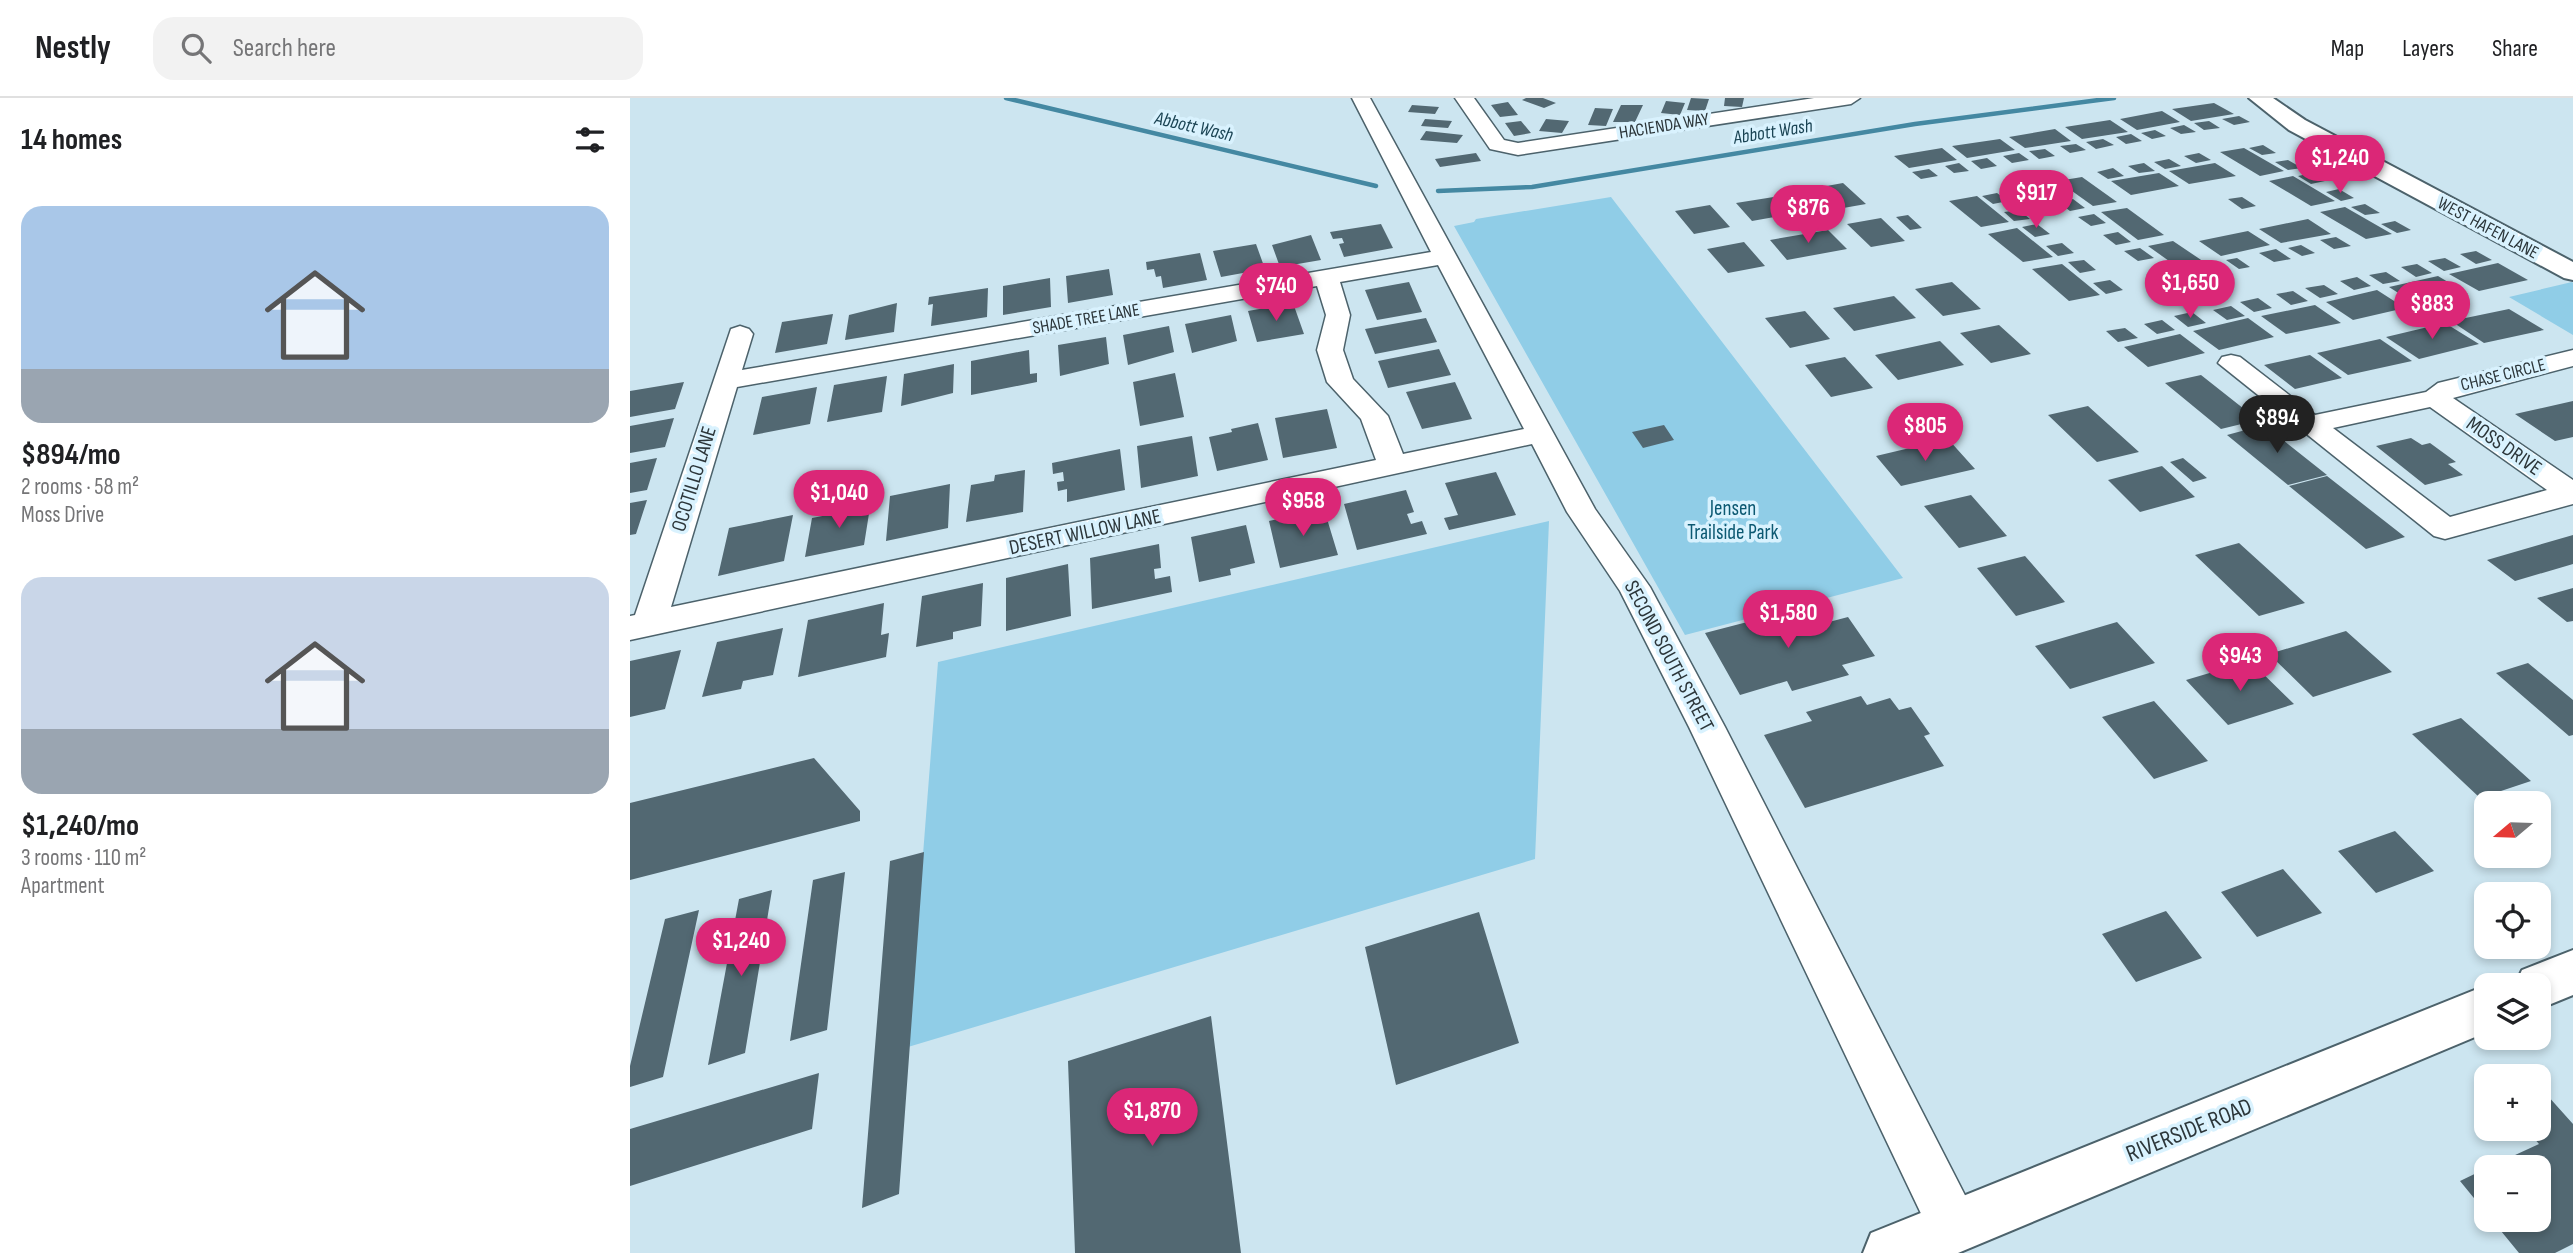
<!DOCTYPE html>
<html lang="en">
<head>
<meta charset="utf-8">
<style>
  body { margin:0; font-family:"Sofia Sans Condensed",sans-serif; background:#f2f2f2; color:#202124; height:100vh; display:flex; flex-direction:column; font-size:26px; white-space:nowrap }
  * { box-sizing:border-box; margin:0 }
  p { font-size:23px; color:#757577 }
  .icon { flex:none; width:38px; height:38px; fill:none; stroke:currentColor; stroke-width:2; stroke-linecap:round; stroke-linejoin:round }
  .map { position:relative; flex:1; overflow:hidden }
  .sheet { display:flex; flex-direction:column; background:#fff; width:630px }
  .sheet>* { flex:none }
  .needle { width:46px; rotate:251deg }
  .controls { position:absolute; left:1844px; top:693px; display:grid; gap:14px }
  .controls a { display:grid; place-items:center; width:77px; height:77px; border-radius:14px; background:#fff; box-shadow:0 4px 10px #0003; font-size:35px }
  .price { position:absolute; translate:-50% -60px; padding:0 16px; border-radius:24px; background:#db2777; color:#fff; font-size:23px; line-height:46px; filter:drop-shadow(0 2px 4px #0008) }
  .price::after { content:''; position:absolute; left:50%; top:42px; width:21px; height:16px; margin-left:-10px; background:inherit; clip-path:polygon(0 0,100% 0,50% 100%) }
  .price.selected { background:#222; color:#fff }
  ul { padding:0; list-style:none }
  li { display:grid; align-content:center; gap:14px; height:371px; padding:0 21px }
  li span { display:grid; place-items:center; height:217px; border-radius:21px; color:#555 }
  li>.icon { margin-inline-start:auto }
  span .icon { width:126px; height:126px; fill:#fffc; stroke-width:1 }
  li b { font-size:30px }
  h2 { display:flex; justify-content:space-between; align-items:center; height:84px; padding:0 21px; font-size:30px }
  header { display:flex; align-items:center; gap:42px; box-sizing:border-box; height:98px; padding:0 35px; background:#fff; border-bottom:2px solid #e0e0e0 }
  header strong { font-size:33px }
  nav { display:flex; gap:38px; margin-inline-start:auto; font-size:24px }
  .search { width:490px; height:63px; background:#f2f2f2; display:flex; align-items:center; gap:18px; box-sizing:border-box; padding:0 24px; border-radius:21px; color:#757577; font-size:26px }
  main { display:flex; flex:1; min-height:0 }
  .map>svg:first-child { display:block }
  .green { fill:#90cde7 }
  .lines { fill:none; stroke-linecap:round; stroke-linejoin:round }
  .stream { stroke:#4488a2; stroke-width:4.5 }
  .building { fill:#526872 }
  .minor-casing { stroke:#4c626b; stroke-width:3 }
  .major-casing { stroke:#4c626b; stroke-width:4 }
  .minor { fill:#fff; fill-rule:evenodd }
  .major { fill:#fff; fill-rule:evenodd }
  .labels { text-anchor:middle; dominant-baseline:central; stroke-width:7; stroke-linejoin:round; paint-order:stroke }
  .far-street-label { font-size:18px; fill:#2c363a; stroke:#d9f2fe }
  .far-water-label { font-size:19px; font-style:italic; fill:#1b4454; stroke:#d9f2fe }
  .street-label { font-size:21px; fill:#2c363a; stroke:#d9f2fe }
  .park-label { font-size:21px; fill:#0c5972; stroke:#d9f2fe }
  .near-street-label { font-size:24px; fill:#2c363a; stroke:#d9f2fe }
</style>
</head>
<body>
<header>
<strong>Nestly</strong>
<div class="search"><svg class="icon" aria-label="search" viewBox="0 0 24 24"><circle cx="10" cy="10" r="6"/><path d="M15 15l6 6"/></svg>Search here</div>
<nav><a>Map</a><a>Layers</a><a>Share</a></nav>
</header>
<main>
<section class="sheet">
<h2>14 homes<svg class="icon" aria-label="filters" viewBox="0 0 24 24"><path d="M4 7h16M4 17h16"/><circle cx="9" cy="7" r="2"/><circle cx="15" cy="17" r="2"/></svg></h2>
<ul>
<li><span style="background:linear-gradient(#a9c7e8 75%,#9aa5b1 0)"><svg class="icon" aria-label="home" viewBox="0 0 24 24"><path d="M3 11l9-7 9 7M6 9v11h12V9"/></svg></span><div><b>$894/mo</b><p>2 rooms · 58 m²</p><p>Moss Drive</p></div></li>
<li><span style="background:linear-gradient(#c9d6e8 70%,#9aa5b1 0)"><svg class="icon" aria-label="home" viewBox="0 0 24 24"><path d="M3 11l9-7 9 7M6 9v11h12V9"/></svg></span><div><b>$1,240/mo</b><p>3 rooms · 110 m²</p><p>Apartment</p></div></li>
</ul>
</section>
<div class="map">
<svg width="1943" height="1155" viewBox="0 0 1943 1155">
  <rect width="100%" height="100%" fill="#cce5f0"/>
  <path class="green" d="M 981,99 L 1273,480 L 1055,537 L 824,128 L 844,124 L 846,121 Z
    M 1943,185 L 1943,237 L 1879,199 L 1942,184 Z
    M 919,423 L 905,761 L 278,949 L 308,564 Z"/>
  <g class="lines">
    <path class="stream" d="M 376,0 L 746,88
      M 808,93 L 902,89 L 1285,26 L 1484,0"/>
  </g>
  <path class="building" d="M 896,0 L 913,0 L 926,5 L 914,10 L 892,2 Z
    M 1061,0 L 1079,1 L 1075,13 L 1057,12 Z
    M 1095,0 L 1114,0 L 1112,9 L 1094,8 Z
    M 1036,3 L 1055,5 L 1050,17 L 1031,15 Z
    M 878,4 L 888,17 L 870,19 L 861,7 Z
    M 1584,5 L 1604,16 L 1561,23 L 1542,11 Z
    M 782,7 L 809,9 L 805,16 L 778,14 Z
    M 991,7 L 1013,7 L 1005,24 L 983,24 Z
    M 965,10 L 983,11 L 976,28 L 958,27 Z
    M 1532,13 L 1550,24 L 1507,32 L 1490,21 Z
    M 1609,18 L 1620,24 L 1604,27 L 1592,21 Z
    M 795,21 L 822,23 L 818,30 L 791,28 Z
    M 916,21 L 939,23 L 932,35 L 909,33 Z
    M 1480,22 L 1498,34 L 1452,41 L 1435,29 Z
    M 891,23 L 901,35 L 884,38 L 875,25 Z
    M 1579,23 L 1590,30 L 1574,32 L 1564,25 Z
    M 1554,27 L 1566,34 L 1551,36 L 1540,30 Z
    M 1425,31 L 1441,43 L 1395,50 L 1379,39 Z
    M 1525,32 L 1536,38 L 1522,41 L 1511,35 Z
    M 796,33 L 833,37 L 827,45 L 790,42 Z
    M 1501,36 L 1512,43 L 1496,46 L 1486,39 Z
    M 1370,41 L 1385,52 L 1337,60 L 1322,48 Z
    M 1473,41 L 1484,47 L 1466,51 L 1456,44 Z
    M 1446,46 L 1456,52 L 1440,55 L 1430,48 Z
    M 1633,47 L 1646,55 L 1632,57 L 1619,50 Z
    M 1312,50 L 1327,62 L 1279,70 L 1264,58 Z
    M 1614,50 L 1654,73 L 1630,78 L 1590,54 Z
    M 1415,51 L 1425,58 L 1409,61 L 1399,53 Z
    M 846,55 L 851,63 L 810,69 L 805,61 Z
    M 1389,55 L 1399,62 L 1382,65 L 1373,58 Z
    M 1569,55 L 1581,62 L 1566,65 L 1554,58 Z
    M 1357,60 L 1367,68 L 1351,71 L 1341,63 Z
    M 1539,61 L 1551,68 L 1535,71 L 1524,64 Z
    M 1658,62 L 1672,70 L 1658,72 L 1645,64 Z
    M 1329,65 L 1339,73 L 1324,75 L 1315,68 Z
    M 1514,65 L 1525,73 L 1509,75 L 1498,68 Z
    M 1585,65 L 1606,78 L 1559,86 L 1539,73 Z
    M 1483,70 L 1494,78 L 1478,81 L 1467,74 Z
    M 1299,71 L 1308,78 L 1291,81 L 1282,74 Z
    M 1529,75 L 1549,88 L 1501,97 L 1481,83 Z
    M 1682,75 L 1695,83 L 1681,86 L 1668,78 Z
    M 1663,78 L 1705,103 L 1681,108 L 1639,83 Z
    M 1452,79 L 1487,104 L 1463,108 L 1428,83 Z
    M 1213,85 L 1236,106 L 1202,112 L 1180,91 Z
    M 1421,85 L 1432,93 L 1417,96 L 1406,87 Z
    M 1709,91 L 1724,100 L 1711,103 L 1696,94 Z
    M 1367,95 L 1378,103 L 1363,106 L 1352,98 Z
    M 1162,96 L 1179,113 L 1122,123 L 1106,105 Z
    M 1347,98 L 1379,124 L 1351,129 L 1319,103 Z
    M 1612,99 L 1626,108 L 1612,111 L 1598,101 Z
    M 1443,101 L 1455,110 L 1440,113 L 1428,104 Z
    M 1735,106 L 1750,115 L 1735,117 L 1721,109 Z
    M 1080,107 L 1100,129 L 1064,136 L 1045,113 Z
    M 1715,109 L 1762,136 L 1736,141 L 1690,114 Z
    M 1497,110 L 1534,137 L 1508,142 L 1471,114 Z
    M 1389,112 L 1400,121 L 1384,123 L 1374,114 Z
    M 1464,116 L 1476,125 L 1461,128 L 1448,119 Z
    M 1278,117 L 1292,130 L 1280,132 L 1266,119 Z
    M 1251,120 L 1275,143 L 1241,149 L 1217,126 Z
    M 1678,121 L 1701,136 L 1651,145 L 1629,131 Z
    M 1765,123 L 1781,132 L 1767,135 L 1751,126 Z
    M 751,126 L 763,150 L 714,159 L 709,146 L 714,145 L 712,140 L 703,141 L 700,134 Z
    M 1407,126 L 1420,136 L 1405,139 L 1392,129 Z
    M 1387,130 L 1423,159 L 1393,164 L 1358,136 Z
    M 1198,132 L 1217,151 L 1157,162 L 1140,142 Z
    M 1618,133 L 1640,147 L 1591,158 L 1569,143 Z
    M 1488,134 L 1501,144 L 1486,147 L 1473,137 Z
    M 681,137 L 691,162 L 650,169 L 642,147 Z
    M 1706,139 L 1721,148 L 1704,151 L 1690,142 Z
    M 1543,143 L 1586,172 L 1560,178 L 1518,148 Z
    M 1114,144 L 1135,168 L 1098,175 L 1077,151 Z
    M 1432,145 L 1444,155 L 1428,158 L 1416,148 Z
    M 626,146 L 635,171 L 591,179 L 583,153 Z
    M 1671,147 L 1685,155 L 1672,158 L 1658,150 Z
    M 1510,150 L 1524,160 L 1508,163 L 1494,153 Z
    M 1646,151 L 1661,161 L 1644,164 L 1629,155 Z
    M 1846,153 L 1862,162 L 1846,166 L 1830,156 Z
    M 570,155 L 577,182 L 533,190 L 531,178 L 526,179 L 524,171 L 517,172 L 516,164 Z
    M 1607,160 L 1620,169 L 1609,171 L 1596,162 Z
    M 1815,160 L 1831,169 L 1814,173 L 1798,163 Z
    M 1454,162 L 1466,172 L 1450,175 L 1438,164 Z
    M 1868,165 L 1898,182 L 1849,193 L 1819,176 Z
    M 1432,166 L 1470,197 L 1439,203 L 1402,171 Z
    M 1787,166 L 1802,175 L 1786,179 L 1771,169 Z
    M 1536,170 L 1550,180 L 1535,183 L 1521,173 Z
    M 479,171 L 483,197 L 438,205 L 436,178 Z
    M 1756,174 L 1770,183 L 1753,186 L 1739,177 Z
    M 1808,178 L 1838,196 L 1787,207 L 1759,189 Z
    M 1727,179 L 1741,188 L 1724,192 L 1710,183 Z
    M 420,180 L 421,209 L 373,217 L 373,188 Z
    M 1480,182 L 1493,192 L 1476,196 L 1463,185 Z
    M 779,184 L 792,214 L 747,222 L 735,192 Z
    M 1322,184 L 1351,211 L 1313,218 L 1285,191 Z
    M 1694,187 L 1708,196 L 1690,200 L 1675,190 Z
    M 358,190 L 357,219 L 301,228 L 303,206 L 298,207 L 299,199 Z
    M 1747,192 L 1775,210 L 1723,222 L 1696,204 Z
    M 1663,193 L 1678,203 L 1661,207 L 1646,196 Z
    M 1264,198 L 1286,220 L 1224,233 L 1203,210 Z
    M 1628,200 L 1642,210 L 1624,214 L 1610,204 Z
    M 267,205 L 264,234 L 215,242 L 219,217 Z
    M 663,205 L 674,236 L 627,244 L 618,213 Z
    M 1685,207 L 1711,225 L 1656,236 L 1631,218 Z
    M 1601,208 L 1615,218 L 1597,222 L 1583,212 Z
    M 1879,211 L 1914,232 L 1854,245 L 1821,223 Z
    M 1175,213 L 1200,241 L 1160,250 L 1135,220 Z
    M 1562,214 L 1576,225 L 1558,229 L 1544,218 Z
    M 203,216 L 197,246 L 145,255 L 152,224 Z
    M 601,217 L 607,243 L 562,255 L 555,226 Z
    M 796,220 L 807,244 L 745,256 L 735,231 Z
    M 1618,220 L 1644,239 L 1589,252 L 1563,233 Z
    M 1532,222 L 1545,232 L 1527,236 L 1514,226 Z
    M 1815,225 L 1849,246 L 1789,261 L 1756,239 Z
    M 1369,227 L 1401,256 L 1361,265 L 1330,235 Z
    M 539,228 L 544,254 L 498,267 L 493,237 Z
    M 1495,230 L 1508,240 L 1488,244 L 1476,233 Z
    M 1550,236 L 1575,255 L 1518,269 L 1494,249 Z
    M 476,239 L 479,266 L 430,278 L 428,247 Z
    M 1750,241 L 1782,263 L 1718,277 L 1687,255 Z
    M 1310,243 L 1334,267 L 1268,282 L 1245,257 Z
    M 809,251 L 821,277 L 758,290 L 748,263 Z
    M 399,252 L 400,276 L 407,275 L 407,284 L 341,297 L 341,263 Z
    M 1680,257 L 1712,280 L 1665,291 L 1634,267 Z
    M 1215,259 L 1243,290 L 1201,299 L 1175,267 Z
    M 324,266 L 323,295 L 271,308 L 274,276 Z
    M 545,275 L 554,319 L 510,328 L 503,284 Z
    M 1571,277 L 1628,322 L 1591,331 L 1535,285 Z
    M 257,278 L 252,314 L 197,324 L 204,287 Z
    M 54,284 L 45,311 L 0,319 L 0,293 Z
    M 825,284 L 842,321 L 792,331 L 776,294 Z
    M 187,289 L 180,326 L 123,337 L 132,299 Z
    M 1943,303 L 1943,339 L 1925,343 L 1885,316 Z
    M 1458,308 L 1509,354 L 1467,364 L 1418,317 Z
    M 697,311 L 707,350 L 653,360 L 645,320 Z
    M 44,320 L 35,349 L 0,355 L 0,328 Z
    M 628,325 L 638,362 L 587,373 L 579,339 L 602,334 L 601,331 Z
    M 1034,327 L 1044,342 L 1013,350 L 1002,334 Z
    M 1634,327 L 1697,377 L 1658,387 L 1597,337 Z
    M 562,338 L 568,378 L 511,390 L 507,348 Z
    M 1781,340 L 1792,347 L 1800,345 L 1826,364 L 1818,366 L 1833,377 L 1795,387 L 1746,348 Z
    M 1318,341 L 1345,371 L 1271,388 L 1246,358 Z
    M 490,351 L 495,392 L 437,404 L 437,391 L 428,393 L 427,384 L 434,383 L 433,374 L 423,376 L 422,365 Z
    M 27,360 L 17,392 L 0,395 L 0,365 Z
    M 1553,360 L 1577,380 L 1563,384 L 1540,364 Z
    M 1532,368 L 1565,399 L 1510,414 L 1478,382 Z
    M 395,372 L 393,414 L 336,424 L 341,387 L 364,383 L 365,377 Z
    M 866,374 L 886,417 L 819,432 L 814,420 L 828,417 L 815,385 Z
    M 1697,378 L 1775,439 L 1736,451 L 1659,388 Z
    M 320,386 L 318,430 L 256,443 L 260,398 Z
    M 776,392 L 784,414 L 777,416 L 781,426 L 792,423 L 797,436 L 727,452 L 714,406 Z
    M 1341,397 L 1377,438 L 1329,450 L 1294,408 Z
    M 17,402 L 6,436 L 0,437 L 0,405 Z
    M 241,403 L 234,447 L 175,459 L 182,420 L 208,415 L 209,410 Z
    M 694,411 L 708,457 L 650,470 L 639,423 Z
    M 163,417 L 154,463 L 88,478 L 99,430 Z
    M 616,427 L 625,465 L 600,471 L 601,477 L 569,484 L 561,439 Z
    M 1943,437 L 1943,466 L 1885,483 L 1857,462 Z
    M 1609,445 L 1675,505 L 1629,518 L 1565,457 Z
    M 529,446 L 531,470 L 524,471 L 525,481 L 540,478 L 542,494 L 462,511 L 460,460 Z
    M 1395,458 L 1435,504 L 1386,518 L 1347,470 Z
    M 438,466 L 441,518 L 376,533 L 376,480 Z
    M 353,485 L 351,528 L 323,534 L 323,541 L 286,549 L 292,498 Z
    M 1943,490 L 1943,523 L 1937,524 L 1907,500 Z
    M 254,505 L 251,537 L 259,535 L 256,559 L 168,579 L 178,522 Z
    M 1186,506 L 1199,524 L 1218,519 L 1245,558 L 1212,567 L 1219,577 L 1162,593 L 1157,583 L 1110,597 L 1075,535 Z
    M 1487,524 L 1525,565 L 1440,591 L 1405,548 Z
    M 153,530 L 143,577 L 113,583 L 111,591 L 72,599 L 87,544 Z
    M 1716,533 L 1762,574 L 1683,599 L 1639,556 Z
    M 51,552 L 35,611 L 0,619 L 0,563 Z
    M 1620,563 L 1664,606 L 1598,627 L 1556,582 Z
    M 1898,565 L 1943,602 L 1943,637 L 1939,638 L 1866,575 Z
    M 1231,598 L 1237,607 L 1260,600 L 1269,612 L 1281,609 L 1300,636 L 1294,638 L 1314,668 L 1175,710 L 1134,637 L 1182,623 L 1176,614 Z
    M 1524,603 L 1578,663 L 1524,681 L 1472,619 Z
    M 1831,620 L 1901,683 L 1850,700 L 1782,636 Z
    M 184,660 L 230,713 L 230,723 L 0,782 L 0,705 Z
    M 1765,733 L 1804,773 L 1746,795 L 1708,753 Z
    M 294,754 L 269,1096 L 232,1110 L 260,763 Z
    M 1653,771 L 1692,815 L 1627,839 L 1591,794 Z
    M 215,774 L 197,932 L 160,943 L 183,782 Z
    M 142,792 L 115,955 L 78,967 L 109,801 Z
    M 69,812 L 33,979 L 0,989 L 0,968 L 35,821 Z
    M 1536,813 L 1572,860 L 1506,884 L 1472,836 Z
    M 849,814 L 889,945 L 766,987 L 735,849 Z
    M 581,918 L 611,1155 L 445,1155 L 438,963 Z
    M 189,975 L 182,1031 L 0,1088 L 0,1031 Z
    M 1917,997 L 1943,1026 L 1943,1146 L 1925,1155 L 1889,1155 L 1862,1122 L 1909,1122 L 1909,1069 L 1859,1069 L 1909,1046 L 1896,1031 L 1909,1031 L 1909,1000 Z
    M 1857,1070 L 1857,1116 L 1830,1083 Z"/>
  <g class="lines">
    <defs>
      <path id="minor" d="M 722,0 L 740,0 L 965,411 L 1020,489 L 1095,629 L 1342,1111 L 1349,1129 L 1342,1147 L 1324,1154 L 1306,1147 L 1059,629 L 990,493 L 937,414 L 902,346 L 0,542 L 0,518 L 5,517 L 101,231 L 110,228 L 119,231 L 123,236 L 112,272 L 801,154 ZM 808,167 L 894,331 L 773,356 L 758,318 L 723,281 L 713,252 L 720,217 L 710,184 ZM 687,188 L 696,217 L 687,252 L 697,284 L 731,321 L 746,362 L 41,509 L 107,289 Z
        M 825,0 L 844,0 L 874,42 L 888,45 L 1184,0 L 1230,0 L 1221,6 L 888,57 L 860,51 Z
        M 1943,252 L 1943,268 L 1823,300 L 1943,382 L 1943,406 L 1815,441 L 1804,438 L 1588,265 L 1592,259 L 1601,257 L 1610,259 L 1685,317 L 1796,294 L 1808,285 ZM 1800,309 L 1917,392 L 1820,419 L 1703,330 Z"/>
      <path id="major" d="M 1619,0 L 1643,0 L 1675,22 L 1943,164 L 1943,182 L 1934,180 L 1659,32 Z
        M 1943,852 L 1943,897 L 1909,911 L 1909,887 L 1885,887 L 1892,872 Z
        M 1857,887 L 1857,934 L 1328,1155 L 1233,1155 L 1241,1135 Z"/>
    </defs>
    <use href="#minor" class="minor-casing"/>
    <use href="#major" class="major-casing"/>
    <use href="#minor" class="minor"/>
    <use href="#major" class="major"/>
  </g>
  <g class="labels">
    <g class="far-street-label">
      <text transform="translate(1034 28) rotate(-9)">HACIENDA WAY</text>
      <text transform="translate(1858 130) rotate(28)">WEST HAFEN LANE</text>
      <text transform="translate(456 221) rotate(-10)">SHADE TREE LANE</text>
      <text transform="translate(1873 277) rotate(-14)">CHASE CIRCLE</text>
    </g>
    <g class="far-water-label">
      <text transform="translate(564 29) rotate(13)">Abbott Wash</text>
      <text transform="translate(1143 34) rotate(-9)">Abbott Wash</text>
    </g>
    <g class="street-label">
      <text transform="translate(1874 348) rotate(35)">MOSS DRIVE</text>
      <text transform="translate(64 381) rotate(-73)">OCOTILLO LANE</text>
      <text transform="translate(455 434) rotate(-12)">DESERT WILLOW LANE</text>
      <text transform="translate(1039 558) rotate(62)">SECOND SOUTH STREET</text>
    </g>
    <g class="park-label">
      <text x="1103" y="410">Jensen<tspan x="1103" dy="24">Trailside Park</tspan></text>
    </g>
    <g class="near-street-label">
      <text transform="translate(1559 1032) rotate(-22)">RIVERSIDE ROAD</text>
    </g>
  </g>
</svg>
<div class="controls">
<a><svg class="needle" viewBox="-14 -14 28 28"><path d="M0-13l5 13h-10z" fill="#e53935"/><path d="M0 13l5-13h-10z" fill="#757577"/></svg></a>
<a><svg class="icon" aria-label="locate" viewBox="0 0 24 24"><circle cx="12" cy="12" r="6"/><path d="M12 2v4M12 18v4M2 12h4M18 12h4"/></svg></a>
<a><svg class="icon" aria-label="layers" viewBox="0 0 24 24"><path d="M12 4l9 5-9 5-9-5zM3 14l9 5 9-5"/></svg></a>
<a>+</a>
<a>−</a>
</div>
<b class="price" style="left:1710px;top:97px">$1,240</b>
<b class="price" style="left:1406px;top:132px">$917</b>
<b class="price" style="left:1178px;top:147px">$876</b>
<b class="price" style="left:1560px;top:222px">$1,650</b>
<b class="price" style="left:646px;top:225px">$740</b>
<b class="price" style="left:1802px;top:243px">$883</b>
<b class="price selected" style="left:1647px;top:357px">$894</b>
<b class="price" style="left:1295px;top:365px">$805</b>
<b class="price" style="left:209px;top:432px">$1,040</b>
<b class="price" style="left:673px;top:440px">$958</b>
<b class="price" style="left:1158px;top:552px">$1,580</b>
<b class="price" style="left:1610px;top:595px">$943</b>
<b class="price" style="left:111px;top:880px">$1,240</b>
<b class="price" style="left:522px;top:1050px">$1,870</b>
</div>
</main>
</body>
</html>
